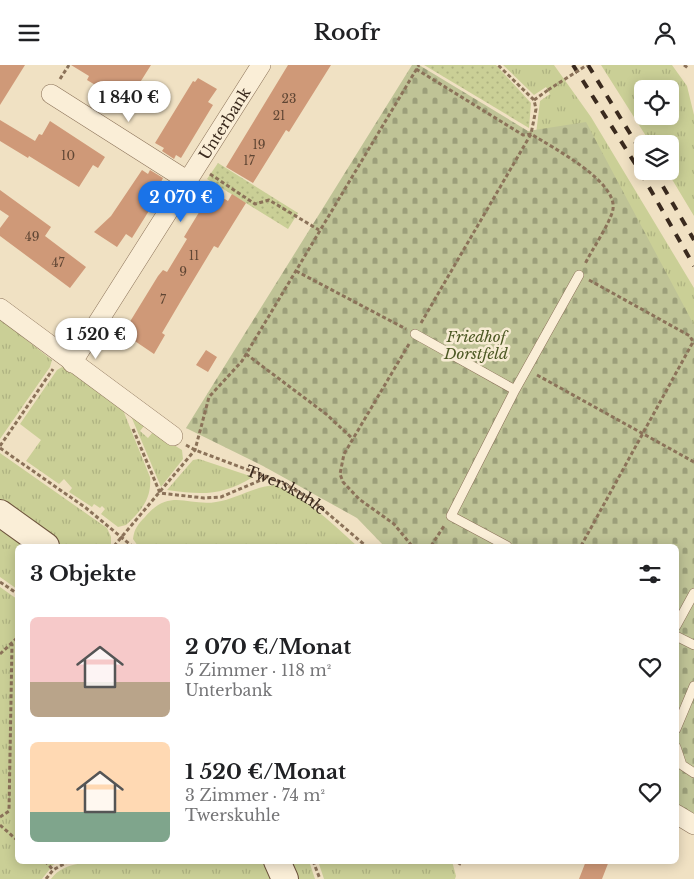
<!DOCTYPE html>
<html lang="de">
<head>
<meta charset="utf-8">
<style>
  body { margin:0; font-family:"Libre Baskerville",serif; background:#f6f6f6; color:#202124; height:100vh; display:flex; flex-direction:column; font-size:19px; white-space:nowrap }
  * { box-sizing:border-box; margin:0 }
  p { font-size:16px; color:#757577 }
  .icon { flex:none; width:28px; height:28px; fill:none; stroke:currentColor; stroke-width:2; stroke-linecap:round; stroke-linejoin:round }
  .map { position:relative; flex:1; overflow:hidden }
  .side { position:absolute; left:15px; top:479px; width:664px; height:320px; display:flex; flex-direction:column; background:#fff; border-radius:8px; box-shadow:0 2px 12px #0003 }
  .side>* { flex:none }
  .fabs { position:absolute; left:634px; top:15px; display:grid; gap:10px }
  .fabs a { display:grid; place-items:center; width:45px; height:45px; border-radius:8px; background:#fff; box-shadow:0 2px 12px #0003; font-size:25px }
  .price { position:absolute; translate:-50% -42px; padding:0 11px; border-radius:18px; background:#fff; color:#222; font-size:16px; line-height:32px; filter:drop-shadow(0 1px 2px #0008) }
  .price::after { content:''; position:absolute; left:50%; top:30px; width:15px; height:11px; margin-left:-8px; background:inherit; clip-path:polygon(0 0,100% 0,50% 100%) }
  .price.current { background:#1a73e8; color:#fff }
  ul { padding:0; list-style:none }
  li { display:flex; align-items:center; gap:15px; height:125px; padding:0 15px }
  li span { display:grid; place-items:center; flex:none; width:140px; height:100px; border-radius:8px; color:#555 }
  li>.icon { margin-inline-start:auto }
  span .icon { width:60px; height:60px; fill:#fffc; stroke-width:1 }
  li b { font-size:21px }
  h2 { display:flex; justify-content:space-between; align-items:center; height:60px; padding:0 15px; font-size:21px }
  header { display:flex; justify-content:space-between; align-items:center; height:65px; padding:0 15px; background:#fff; font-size:22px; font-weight:600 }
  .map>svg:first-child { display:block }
  .grass { fill:url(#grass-tufts); fill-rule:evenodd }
  .cemetery { fill:url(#cemetery-stones) }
  .park { fill:url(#park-dots) }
  .building { fill:#cf9978 }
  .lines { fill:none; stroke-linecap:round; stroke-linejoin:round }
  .lane-casing { stroke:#8b7259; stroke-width:10 }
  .street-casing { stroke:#8b7259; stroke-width:20 }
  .secondary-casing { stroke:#6d533c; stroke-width:28 }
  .path { stroke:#8b7259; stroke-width:3; stroke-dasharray:4 2.5; stroke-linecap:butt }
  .lane { stroke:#faeed7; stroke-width:9 }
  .street { stroke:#faeed7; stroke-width:19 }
  .secondary { stroke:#faeed7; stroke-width:26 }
  .rail { stroke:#3a2a1e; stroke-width:4; stroke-dasharray:9 9; stroke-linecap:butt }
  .path-bridge { stroke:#8b7259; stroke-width:3; stroke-dasharray:4 2.5; stroke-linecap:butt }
  .labels { text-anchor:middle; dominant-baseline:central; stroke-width:5; stroke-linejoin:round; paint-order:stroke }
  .number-label { font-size:12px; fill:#5f4634 }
  .street-label { font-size:15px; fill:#3a2a1e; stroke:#f7ebd3 }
  .park-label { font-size:15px; font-style:italic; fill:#4c5823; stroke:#f7ebd3 }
</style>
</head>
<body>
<header><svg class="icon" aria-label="menu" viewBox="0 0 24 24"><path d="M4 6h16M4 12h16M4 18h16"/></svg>Roofr<svg class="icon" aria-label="person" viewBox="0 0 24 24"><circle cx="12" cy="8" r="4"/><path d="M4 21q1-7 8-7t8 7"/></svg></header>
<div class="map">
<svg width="694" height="814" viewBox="0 0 694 814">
  <defs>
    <pattern id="grass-tufts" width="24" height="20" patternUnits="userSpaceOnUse" patternTransform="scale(1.25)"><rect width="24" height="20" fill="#cacf96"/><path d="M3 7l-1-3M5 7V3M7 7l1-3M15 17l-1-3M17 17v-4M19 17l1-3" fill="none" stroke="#aeb281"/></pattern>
    <pattern id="cemetery-stones" width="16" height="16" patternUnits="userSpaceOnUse" patternTransform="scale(1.25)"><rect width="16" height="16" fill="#bfc396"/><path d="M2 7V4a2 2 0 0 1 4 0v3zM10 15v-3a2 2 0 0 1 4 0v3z" fill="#9c9f7a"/></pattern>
    <pattern id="park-dots" width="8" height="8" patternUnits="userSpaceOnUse" patternTransform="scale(1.25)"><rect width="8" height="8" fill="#cacf96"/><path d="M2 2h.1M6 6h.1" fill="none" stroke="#aeb281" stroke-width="1.8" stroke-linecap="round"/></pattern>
  </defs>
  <rect width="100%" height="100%" fill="#f0e1c3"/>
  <path class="grass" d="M 503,0 L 554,0 L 591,52 L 694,223 L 694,275 L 536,69 L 540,36 L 550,29 L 546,22 L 534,30 Z
    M 601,0 L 672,0 L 687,21 L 694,50 L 694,151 L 667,106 L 670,106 L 670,79 L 651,79 ZM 642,24 L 670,24 L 670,51 L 642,51 Z
    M 0,254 L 52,295 L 50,302 L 0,374 Z
    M 62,302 L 66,303 L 123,345 L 150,412 C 152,434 141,446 126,460 L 118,462 L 101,449 L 105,444 L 102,441 L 100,443 L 94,439 L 92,442 L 69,427 L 72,423 L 64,414 L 59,419 L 26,396 L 41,375 L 20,359 L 57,305 Z
    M 131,351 L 144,361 L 140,366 L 148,373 L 153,367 L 182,385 L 183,394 L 161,422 Z
    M 0,388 L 107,463 L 111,472 L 111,480 L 61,481 L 0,435 Z
    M 199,394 L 253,412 C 221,431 203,430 167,425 L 193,395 Z
    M 275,420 C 308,435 331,457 357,481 L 138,481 L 133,474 C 134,464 138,459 145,452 C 170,422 189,442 216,437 C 237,434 252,422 275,420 Z
    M 0,459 L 31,481 L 18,481 L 17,524 L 0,512 Z
    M 0,522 L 17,534 L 18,796 L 59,796 L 53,800 L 42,814 L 0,814 Z
    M 113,796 L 268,796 L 275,814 L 51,814 C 65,795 91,798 113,796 Z
    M 288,796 L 309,796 L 315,814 L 295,814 Z
    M 318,796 L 452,796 L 456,811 L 455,814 L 324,814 Z"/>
  <path class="cemetery" d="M 412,0 L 419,0 L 528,66 L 586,57 L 694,260 L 694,751 L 676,739 L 676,481 L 384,481 L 357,453 L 263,401 L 186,363 Z"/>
  <path class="park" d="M 424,0 L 496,0 L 531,38 L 529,63 Z
    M 218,98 L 298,148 L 288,164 L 207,114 Z"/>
  <path class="building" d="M 0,0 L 25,0 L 0,40 Z
    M 71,0 L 151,0 L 134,27 L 140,30 L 132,42 L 87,15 L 89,11 Z
    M 288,0 L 331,0 L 289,67 L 286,65 L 253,118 L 226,102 Z
    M 198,13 L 217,24 L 208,37 L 213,40 L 181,93 L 176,90 L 174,94 L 162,86 L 164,83 L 155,78 L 193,16 L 195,17 Z
    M 0,55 L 35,76 L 39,69 L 42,70 L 50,56 L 105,92 L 98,103 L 93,100 L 79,122 L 29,91 L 28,93 L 0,76 Z
    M 142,105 L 148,109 L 150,105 L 163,113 L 161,117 L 165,120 L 132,173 L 126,169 L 117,182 L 94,167 L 111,151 Z
    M 0,125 L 51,162 L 45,171 L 86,202 L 70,223 L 0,171 L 0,163 L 9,151 L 0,145 Z
    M 212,126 L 228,136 L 232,129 L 246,138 L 218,183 L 214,181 L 182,234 L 162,268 L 165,270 L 154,289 L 123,268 L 158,211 L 163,205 L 167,207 L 187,174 L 184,172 Z
    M 206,285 L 217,292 L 208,307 L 196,300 Z
    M 586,796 L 609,796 L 602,814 L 579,814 Z"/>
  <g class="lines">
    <defs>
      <path id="lane" d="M 415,269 L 515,325
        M 507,481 L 451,451 L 515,325 L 579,210
        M 676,561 L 694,528
        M 676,571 L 694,580
        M 676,664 L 694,621
        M 676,682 L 682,700 L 694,708"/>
      <g id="street">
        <path d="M 51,29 L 188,116"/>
        <path d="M 0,243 L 173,371"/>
        <path id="s2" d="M 72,298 L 261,0"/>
        <path d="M 676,749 L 694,760"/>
      </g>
      <path id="secondary" d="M 0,448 L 46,481
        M 277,796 L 285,814"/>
    </defs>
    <use href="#lane" class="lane-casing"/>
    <use href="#street" class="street-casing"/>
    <use href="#secondary" class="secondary-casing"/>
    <g class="path">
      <path d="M 684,0 L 688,3"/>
      <path d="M 416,4 L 523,70 L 531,69 C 553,83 617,116 613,144 C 611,157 591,186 585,199"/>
      <path d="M 60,14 L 69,0"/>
      <path d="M 534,35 L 548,25"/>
      <path d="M 210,109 L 255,139 L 269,135 L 319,165"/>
      <path d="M 296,206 L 406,264"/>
      <path d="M 589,215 L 690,271 L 694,279"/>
      <path d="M 421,258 L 531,69 L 536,44 L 534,35 L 498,0"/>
      <path d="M 409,279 L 344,389 L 340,409 L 343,417 L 359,434 L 394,459 L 412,481"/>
      <path d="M 246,289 L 326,349 L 353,374"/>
      <path d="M 537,310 L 694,397"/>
      <path d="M 133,364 L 160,428 L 204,433 L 221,432 L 268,412"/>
      <path id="s1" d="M 186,380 L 195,385 L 283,418 L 312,435 L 366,481"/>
      <path d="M 0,381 L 53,304"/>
      <path d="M 0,383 L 86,443 L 132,481"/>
      <path d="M 114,481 L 195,385 L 209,332 L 242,296 L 419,0"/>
      <path d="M 431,481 L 444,461"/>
      <path d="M 581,481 L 693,277"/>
      <path d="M 0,517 L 18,529"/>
      <path d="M 0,589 L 18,572"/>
      <path d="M 0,752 L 9,746 L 12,579"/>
      <path d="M 0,760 L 18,776"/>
      <path d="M 45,796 L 53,805"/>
      <path d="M 313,796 L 320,814"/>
      <path d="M 459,800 L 461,796"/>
      <path d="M 46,814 L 53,805 L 69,796"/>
    </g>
    <use href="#lane" class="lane"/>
    <use href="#street" class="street"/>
    <use href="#secondary" class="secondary"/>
    <path class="rail" d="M 573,0 L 641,108 L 694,201
      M 588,0 L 642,88
      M 654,106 L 694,175"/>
    <path class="path-bridge" d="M 548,25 L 587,0"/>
  </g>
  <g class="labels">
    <g class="number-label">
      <text x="289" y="33">23</text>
      <text x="279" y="50">21</text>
      <text x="259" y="79">19</text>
      <text x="68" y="90">10</text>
      <text x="249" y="95">17</text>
      <text x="32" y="171">49</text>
      <text x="194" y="190">11</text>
      <text x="58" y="197">47</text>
      <text x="183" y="206">9</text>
      <text x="163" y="234">7</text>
    </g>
    <g class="street-label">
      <text stroke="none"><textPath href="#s2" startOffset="284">Unterbank</textPath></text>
      <text stroke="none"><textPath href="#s1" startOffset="110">Twerskuhle</textPath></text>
    </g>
    <g class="park-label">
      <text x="476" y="271">Friedhof<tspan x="476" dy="17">Dorstfeld</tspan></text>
    </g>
  </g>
</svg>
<div class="fabs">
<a><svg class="icon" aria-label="locate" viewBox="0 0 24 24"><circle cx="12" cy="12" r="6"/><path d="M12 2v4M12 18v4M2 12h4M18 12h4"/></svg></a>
<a><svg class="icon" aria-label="layers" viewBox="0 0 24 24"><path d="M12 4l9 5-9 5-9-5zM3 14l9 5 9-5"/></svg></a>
</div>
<b class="price" style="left:129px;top:58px">1 840 €</b>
<b class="price current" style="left:181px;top:158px">2 070 €</b>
<b class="price" style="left:96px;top:295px">1 520 €</b>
<section class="side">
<h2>3 Objekte<svg class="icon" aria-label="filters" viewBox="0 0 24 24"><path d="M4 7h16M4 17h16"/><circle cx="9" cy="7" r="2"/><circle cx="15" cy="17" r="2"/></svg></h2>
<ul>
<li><span style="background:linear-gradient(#f6c9c9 65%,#b9a48a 0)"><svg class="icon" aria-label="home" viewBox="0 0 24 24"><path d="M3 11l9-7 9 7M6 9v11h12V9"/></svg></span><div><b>2 070 €/Monat</b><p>5 Zimmer · 118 m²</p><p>Unterbank</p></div><svg class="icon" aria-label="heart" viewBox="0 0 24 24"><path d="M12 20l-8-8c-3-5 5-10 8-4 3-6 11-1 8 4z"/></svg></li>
<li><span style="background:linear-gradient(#ffd9b3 70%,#7fa58c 0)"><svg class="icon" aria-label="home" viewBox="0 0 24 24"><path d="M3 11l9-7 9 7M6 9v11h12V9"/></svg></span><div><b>1 520 €/Monat</b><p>3 Zimmer · 74 m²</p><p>Twerskuhle</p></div><svg class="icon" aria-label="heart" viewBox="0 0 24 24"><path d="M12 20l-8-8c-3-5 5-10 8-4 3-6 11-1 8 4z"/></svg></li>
</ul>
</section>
</div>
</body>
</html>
